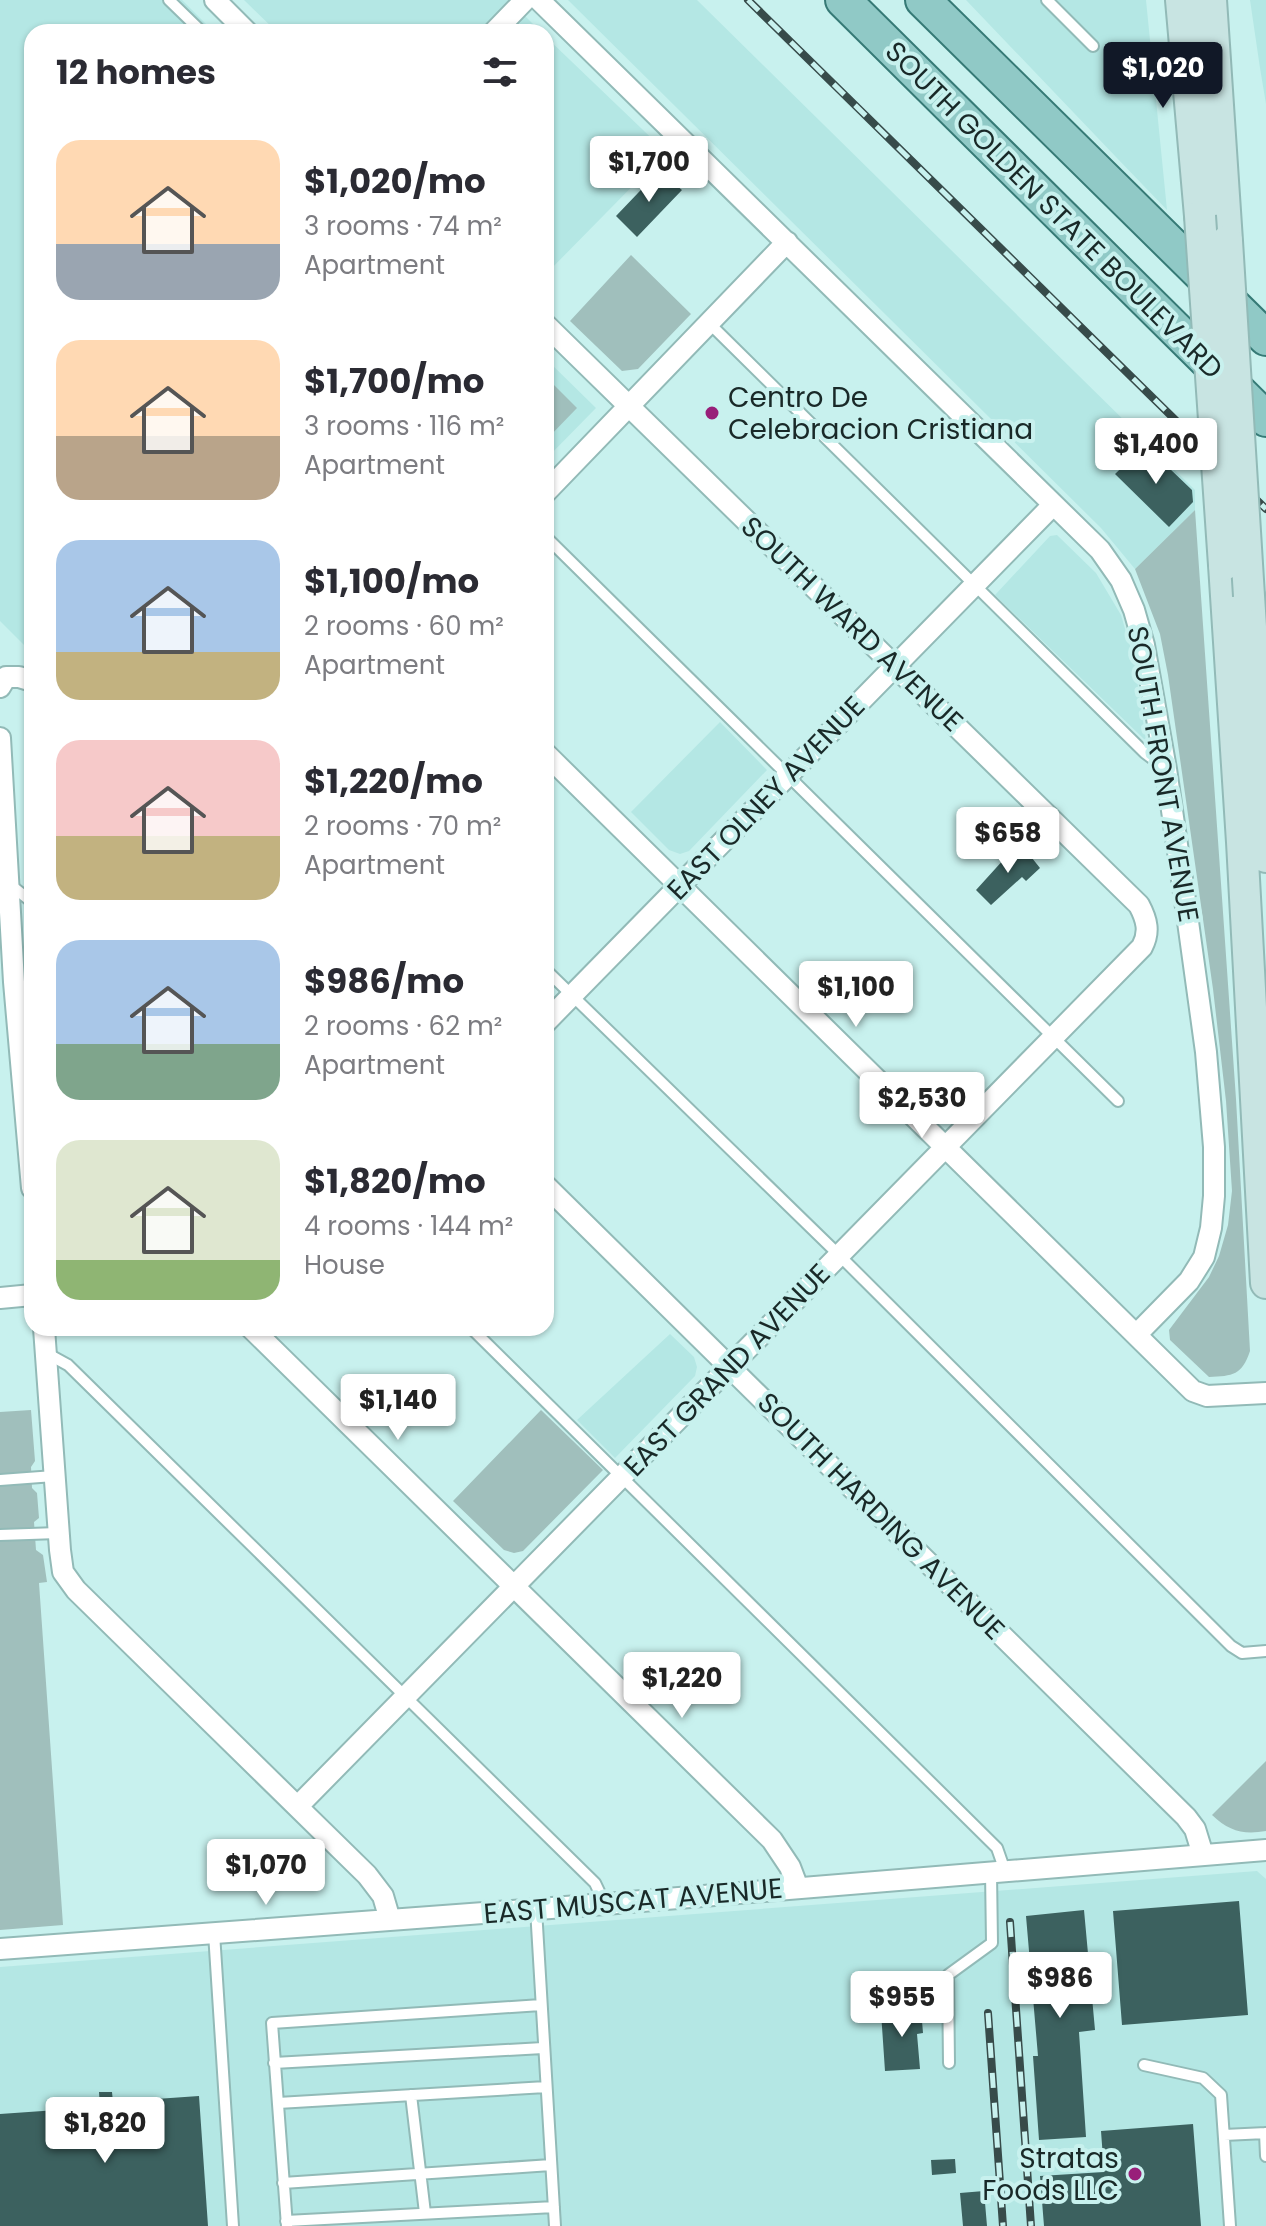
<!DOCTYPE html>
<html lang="en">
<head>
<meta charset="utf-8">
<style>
  body { margin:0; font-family:Poppins,sans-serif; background:#f7f7f7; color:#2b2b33; height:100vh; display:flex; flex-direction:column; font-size:30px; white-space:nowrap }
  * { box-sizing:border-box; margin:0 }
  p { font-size:26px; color:#7c7c81 }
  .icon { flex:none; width:44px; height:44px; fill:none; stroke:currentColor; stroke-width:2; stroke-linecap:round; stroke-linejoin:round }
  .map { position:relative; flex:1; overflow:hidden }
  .sheet { position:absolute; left:24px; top:24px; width:530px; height:1312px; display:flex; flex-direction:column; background:#fff; border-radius:24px; box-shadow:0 2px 6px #0004 }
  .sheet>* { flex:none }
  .price { position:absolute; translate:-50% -68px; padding:0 18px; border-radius:8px; background:#fff; color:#222; font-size:26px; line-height:52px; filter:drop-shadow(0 2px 4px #0008) }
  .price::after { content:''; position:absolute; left:50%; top:48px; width:24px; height:18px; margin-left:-12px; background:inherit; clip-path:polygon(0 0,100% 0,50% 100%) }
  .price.on { background:#111827; color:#fff }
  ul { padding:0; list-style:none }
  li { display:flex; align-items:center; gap:24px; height:200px; padding:0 32px }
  li span { display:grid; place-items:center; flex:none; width:224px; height:160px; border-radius:24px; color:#555 }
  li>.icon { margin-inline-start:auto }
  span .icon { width:96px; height:96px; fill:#fffc; stroke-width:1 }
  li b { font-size:34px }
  h2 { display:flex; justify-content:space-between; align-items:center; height:96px; padding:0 32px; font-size:34px }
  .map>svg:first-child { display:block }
  .built { fill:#b4e7e4 }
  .green { fill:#a0bfbc }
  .building { fill:#3c615f }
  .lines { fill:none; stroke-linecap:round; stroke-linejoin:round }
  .lane-casing { stroke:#92bab7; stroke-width:14 }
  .street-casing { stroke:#92bab7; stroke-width:24 }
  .secondary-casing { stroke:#92bab7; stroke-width:34 }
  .primary-casing { stroke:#367a76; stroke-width:38 }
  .lane { stroke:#fff; stroke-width:10 }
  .street { stroke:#fff; stroke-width:20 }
  .secondary { stroke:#c8e4e2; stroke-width:30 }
  .primary { stroke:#90c9c6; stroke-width:34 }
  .rail-casing { stroke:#374b4a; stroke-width:8 }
  .rail { stroke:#c8f1ee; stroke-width:5; stroke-dasharray:15; stroke-linecap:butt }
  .secondary-bridge-casing { stroke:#92bab7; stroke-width:34; stroke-linecap:butt }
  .secondary-bridge { stroke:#c8e4e2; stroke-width:30 }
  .poi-dot { fill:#981f79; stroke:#c8f1ee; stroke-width:3 }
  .labels { text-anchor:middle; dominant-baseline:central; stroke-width:8; stroke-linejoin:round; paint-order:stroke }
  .street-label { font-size:28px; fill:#192928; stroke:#c8f1ee }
  .poi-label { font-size:28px; fill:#192928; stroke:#c8f1ee; text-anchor:start }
</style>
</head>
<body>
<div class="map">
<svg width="1266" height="2226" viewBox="0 0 1266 2226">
  <rect width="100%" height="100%" fill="#c8f1ee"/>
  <path class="built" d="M 0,0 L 182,0 L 214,32 L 32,32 L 32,653 L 0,621 Z
    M 244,0 L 509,0 L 541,32 L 277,32 Z
    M 568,0 L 697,0 L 1195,490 L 1195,510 L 1135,569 L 1101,528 Z
    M 966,0 L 1146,0 L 1167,210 L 1116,157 Z
    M 1250,0 L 1266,0 L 1266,104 L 1260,68 Z
    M 546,37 L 666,152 L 546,274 Z
    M 546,359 L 596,408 L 546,459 Z
    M 1057,535 L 1096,573 L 1121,615 L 1134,659 L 1146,741 L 995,595 L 1050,536 Z
    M 720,722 L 767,770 L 689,851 L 680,854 L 669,850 L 631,812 Z
    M 670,1334 L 694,1357 L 697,1367 L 695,1376 L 615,1458 L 577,1420 Z
    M 1257,1871 L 1266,1879 L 1266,2226 L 0,2226 L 0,1967 Z"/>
  <path class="green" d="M 631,255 L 691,314 L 638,369 L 622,371 L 570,321 Z
    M 546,377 L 577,408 L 546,440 Z
    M 1195,510 L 1236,1099 L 1250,1351 C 1242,1375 1233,1376 1209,1377 L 1170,1340 L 1169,1330 L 1209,1277 L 1219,1256 L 1228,1225 L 1232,1191 L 1226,1101 L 1213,989 L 1168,675 L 1160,634 L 1135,569 Z
    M 31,1410 L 35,1461 L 31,1467 L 32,1488 L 37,1493 L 39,1518 L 34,1522 L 36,1550 L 43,1555 L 47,1582 L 39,1583 L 63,1925 L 0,1930 L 0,1412 Z
    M 541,1410 L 603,1470 L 523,1551 L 514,1553 L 504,1550 L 453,1501 Z
    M 1266,1761 L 1266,1831 C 1243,1835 1229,1831 1212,1815 Z"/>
  <path class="building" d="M 659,171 L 682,190 L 637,237 L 616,216 Z
    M 1145,445 L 1192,490 L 1193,502 L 1169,527 L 1115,474 Z
    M 1015,847 L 1020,852 L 1024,848 L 1040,868 L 1026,881 L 1022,877 L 991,905 L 976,890 Z
    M 1239,1901 L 1248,2015 L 1122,2025 L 1113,1911 Z
    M 1084,1910 L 1095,2030 L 1079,2032 L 1086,2137 L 1039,2140 L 1033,2056 L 1038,2056 L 1026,1916 Z
    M 921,2009 L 923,2033 L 917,2034 L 920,2069 L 885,2071 L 881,2012 Z
    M 99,2092 L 112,2092 L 113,2102 L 199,2096 L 208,2226 L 0,2226 L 0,2114 L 100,2107 Z
    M 1193,2124 L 1201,2226 L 1044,2226 L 1040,2176 L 1104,2172 L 1101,2131 Z
    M 955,2159 L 956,2173 L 932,2175 L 931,2160 Z
    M 984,2191 L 987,2226 L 963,2226 L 960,2193 Z"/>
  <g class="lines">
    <defs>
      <path id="lane" d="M 169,0 L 202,32
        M 1047,0 L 1093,46
        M 709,323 L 1145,753 L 1165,768
        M 546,537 L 1118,1101
        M 8,883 L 32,902
        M 546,970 L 839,1255 L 1231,1646 L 1242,1653 L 1266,1651
        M 471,1328 L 997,1848 L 1005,1871
        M 46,1353 L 68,1365 L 595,1883 L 605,1904
        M 0,1480 L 54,1476
        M 0,1535 L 58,1533
        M 536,1909 L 555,2226
        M 214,1933 L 233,2226
        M 274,2063 L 543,2048
        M 949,2063 L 948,1975 L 992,1943 L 991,1872
        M 1144,2065 L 1203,2078 L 1221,2095 L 1230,2226
        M 411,2095 L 425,2213
        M 278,2103 L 546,2087
        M 1265,2133 L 1266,2156
        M 1224,2135 L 1266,2133
        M 283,2183 L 551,2165
        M 286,2221 L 554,2207
        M 287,2226 L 272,2023 L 541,2005"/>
      <path id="street" d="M 215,0 L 247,32
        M 539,0 L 1100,550 L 1121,580 L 1134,610 L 1144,645 L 1166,769 L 1185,900 L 1206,1052 L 1214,1147 L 1214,1196 L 1211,1228 L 1204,1257 L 1189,1281 L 1137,1334
        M 494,32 L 525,0
        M 546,492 L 787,242
        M 0,687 L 6,677 L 19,677 L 32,681
        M 0,738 L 14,982 L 32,1188
        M 546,754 L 1193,1391 L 1207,1396 L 1266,1393
        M 546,1022 L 1053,505
        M 546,1186 L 1186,1817 L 1195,1829 L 1203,1855
        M 0,1298 L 32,1295
        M 44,1328 L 60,1550 L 63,1572 L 76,1590 L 367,1875 L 383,1896 L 390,1920
        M 251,1328 L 772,1840 L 790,1867 L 798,1888
        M 299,1805 L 1142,947 C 1150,932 1147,920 1139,905 L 546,325
        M 0,1949 L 605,1904 L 1266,1850"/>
      <path id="secondary" d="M 1181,0 L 1200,216
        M 1211,0 L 1227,241
        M 1224,565 L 1242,842 L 1266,1283
        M 1249,596 L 1266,857"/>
      <path id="primary" d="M 843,0 L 1266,419
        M 923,0 L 1266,338"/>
    </defs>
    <use href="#lane" class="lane-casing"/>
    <use href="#street" class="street-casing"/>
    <use href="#secondary" class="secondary-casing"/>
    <use href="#primary" class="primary-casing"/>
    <use href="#lane" class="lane"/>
    <use href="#street" class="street"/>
    <use href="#secondary" class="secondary"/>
    <use href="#primary" class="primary"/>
    <defs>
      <path id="rail" d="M 748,0 L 1266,509
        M 1010,1922 L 1031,2226
        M 988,2013 L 1003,2226"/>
    </defs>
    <use href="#rail" class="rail-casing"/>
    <use href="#rail" class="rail"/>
    <defs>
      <path id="secondary-bridge" d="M 1200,216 L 1224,565
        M 1227,241 L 1249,596"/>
    </defs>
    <use href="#secondary-bridge" class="secondary-bridge-casing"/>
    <use href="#secondary-bridge" class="secondary-bridge"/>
  </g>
  <g class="poi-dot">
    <circle cx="712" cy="413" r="8"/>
    <circle cx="1135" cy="2174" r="8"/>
  </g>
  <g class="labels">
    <g class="street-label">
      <text transform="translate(1054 210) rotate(45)">SOUTH GOLDEN STATE BOULEVARD</text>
      <text transform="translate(852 624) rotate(44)">SOUTH WARD AVENUE</text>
      <text transform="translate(1163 774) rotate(80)">SOUTH FRONT AVENUE</text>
      <text transform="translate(766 798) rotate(-46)">EAST OLNEY AVENUE</text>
      <text transform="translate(727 1370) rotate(-46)">EAST GRAND AVENUE</text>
      <text transform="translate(881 1516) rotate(45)">SOUTH HARDING AVENUE</text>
      <text transform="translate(633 1901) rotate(-5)">EAST MUSCAT AVENUE</text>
    </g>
    <g class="poi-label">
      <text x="728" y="397">Centro De<tspan x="728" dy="32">Celebracion Cristiana</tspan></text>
      <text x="1119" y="2158" text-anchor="end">Stratas<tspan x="1119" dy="32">Foods LLC</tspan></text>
    </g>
  </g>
</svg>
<b class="price on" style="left:1163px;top:110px">$1,020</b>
<b class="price" style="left:649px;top:204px">$1,700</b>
<b class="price" style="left:1156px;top:486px">$1,400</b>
<b class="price" style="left:1008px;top:875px">$658</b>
<b class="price" style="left:856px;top:1029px">$1,100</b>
<b class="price" style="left:922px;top:1140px">$2,530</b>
<b class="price" style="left:398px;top:1442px">$1,140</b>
<b class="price" style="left:682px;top:1720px">$1,220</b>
<b class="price" style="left:266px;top:1907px">$1,070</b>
<b class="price" style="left:1060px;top:2020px">$986</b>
<b class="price" style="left:902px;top:2039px">$955</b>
<b class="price" style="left:105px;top:2165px">$1,820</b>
<section class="sheet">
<h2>12 homes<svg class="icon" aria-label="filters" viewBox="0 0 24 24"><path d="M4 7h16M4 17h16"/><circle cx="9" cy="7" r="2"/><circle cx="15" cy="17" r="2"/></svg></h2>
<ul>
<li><span style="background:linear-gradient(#ffd9b3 65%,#9aa5b1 0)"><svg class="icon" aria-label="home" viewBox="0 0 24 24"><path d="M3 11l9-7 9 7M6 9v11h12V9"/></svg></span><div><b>$1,020/mo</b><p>3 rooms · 74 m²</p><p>Apartment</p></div></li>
<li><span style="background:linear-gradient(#ffd9b3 60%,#b9a48a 0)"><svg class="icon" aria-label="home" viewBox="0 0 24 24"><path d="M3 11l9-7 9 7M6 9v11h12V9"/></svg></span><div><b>$1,700/mo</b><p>3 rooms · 116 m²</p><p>Apartment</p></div></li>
<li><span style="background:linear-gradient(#a9c7e8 70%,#c2b280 0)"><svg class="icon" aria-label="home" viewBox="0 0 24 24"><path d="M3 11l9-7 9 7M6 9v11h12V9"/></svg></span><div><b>$1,100/mo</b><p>2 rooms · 60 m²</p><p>Apartment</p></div></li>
<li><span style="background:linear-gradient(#f6c9c9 60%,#c2b280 0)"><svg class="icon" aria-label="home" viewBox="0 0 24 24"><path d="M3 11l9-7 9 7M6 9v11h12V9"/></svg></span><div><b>$1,220/mo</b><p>2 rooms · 70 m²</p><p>Apartment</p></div></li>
<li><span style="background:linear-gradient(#a9c7e8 65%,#7fa58c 0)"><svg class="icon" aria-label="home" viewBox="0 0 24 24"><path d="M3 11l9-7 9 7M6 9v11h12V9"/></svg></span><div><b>$986/mo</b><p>2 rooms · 62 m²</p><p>Apartment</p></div></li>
<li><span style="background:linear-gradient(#dfe7d0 75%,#8fb573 0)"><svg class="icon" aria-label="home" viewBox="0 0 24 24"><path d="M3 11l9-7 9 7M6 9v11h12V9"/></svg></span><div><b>$1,820/mo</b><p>4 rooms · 144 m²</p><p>House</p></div></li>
</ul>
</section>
</div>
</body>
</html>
